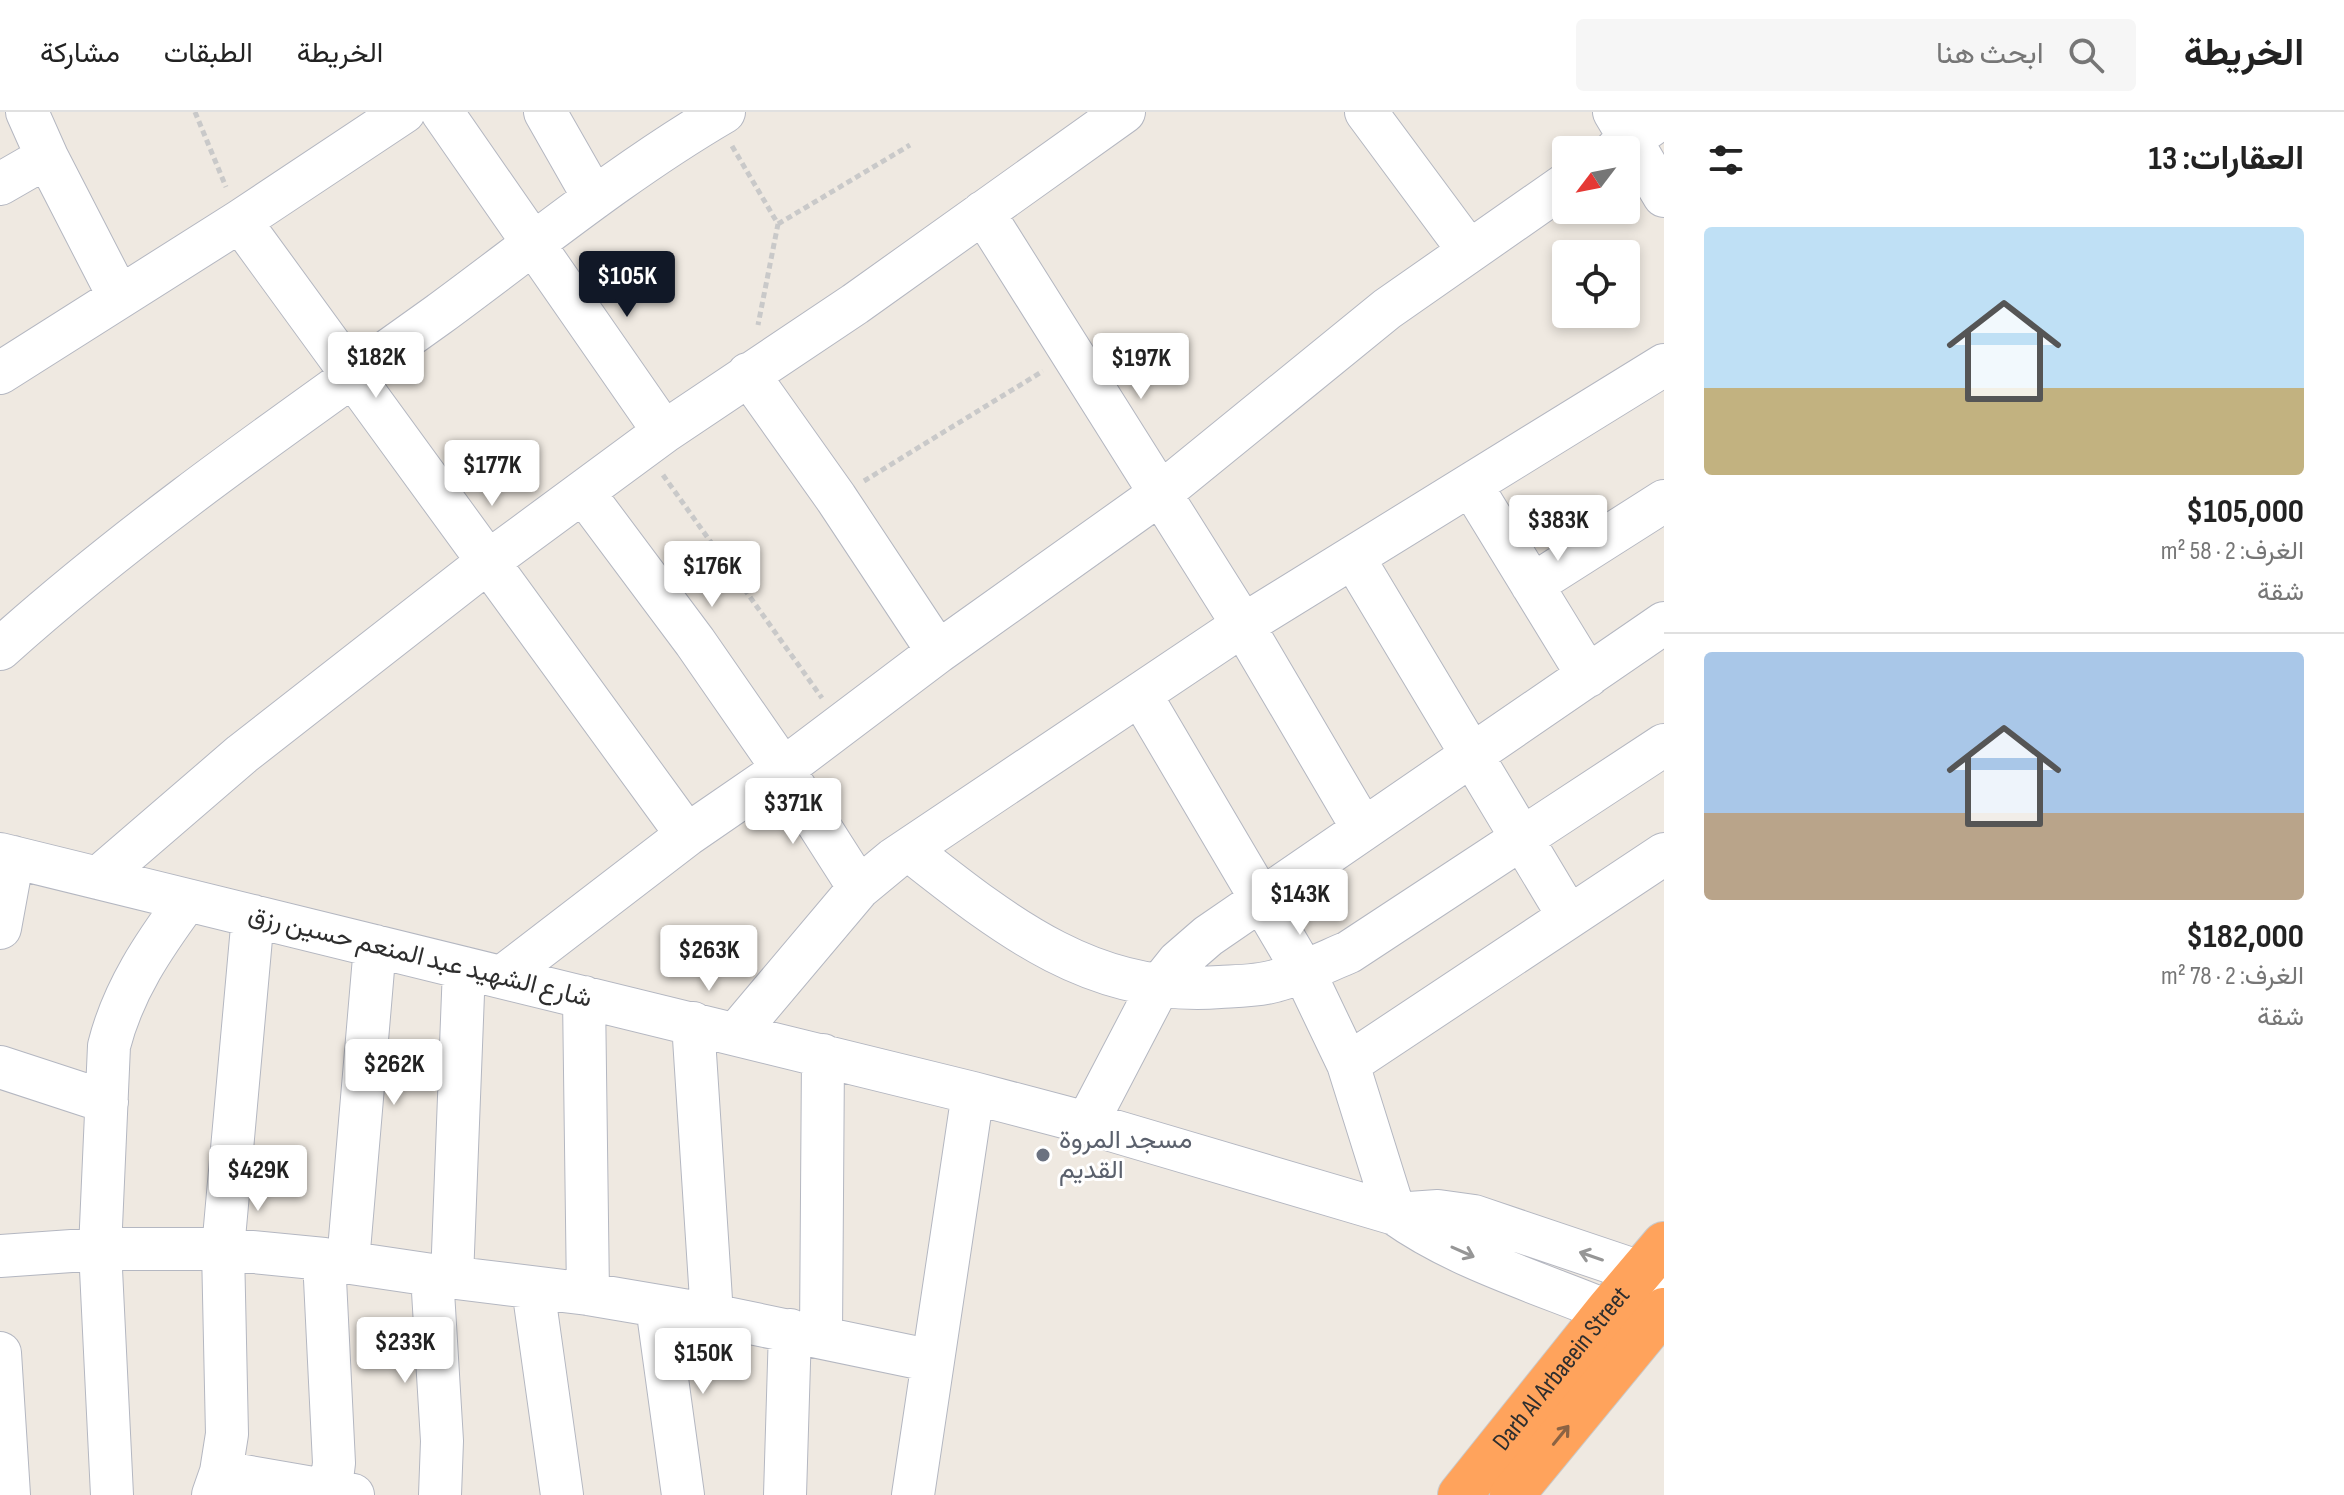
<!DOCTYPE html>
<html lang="ar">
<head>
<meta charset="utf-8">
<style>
  body { margin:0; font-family:"Sofia Sans Condensed",Vazirmatn,sans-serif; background:#f6f6f6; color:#222; direction:rtl; height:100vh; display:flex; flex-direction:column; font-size:30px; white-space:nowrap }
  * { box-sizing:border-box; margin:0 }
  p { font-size:26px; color:#767676 }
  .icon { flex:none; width:44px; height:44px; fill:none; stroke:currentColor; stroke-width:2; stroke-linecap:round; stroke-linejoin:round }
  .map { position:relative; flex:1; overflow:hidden; direction:ltr }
  .side { display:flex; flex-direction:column; background:#fff; width:680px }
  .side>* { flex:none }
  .needle { width:52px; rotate:238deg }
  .fabs { position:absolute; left:1552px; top:24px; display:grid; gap:16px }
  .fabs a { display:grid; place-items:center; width:88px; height:88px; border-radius:8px; background:#fff; box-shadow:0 4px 12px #0003; font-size:40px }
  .price { position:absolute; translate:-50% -68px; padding:0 18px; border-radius:8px; background:#fff; color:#222; font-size:26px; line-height:52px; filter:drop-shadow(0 2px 4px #0008) }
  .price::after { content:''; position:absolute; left:50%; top:48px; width:24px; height:18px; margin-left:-12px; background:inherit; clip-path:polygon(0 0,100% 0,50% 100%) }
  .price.current { background:#111827; color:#fff }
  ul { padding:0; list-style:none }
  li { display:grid; align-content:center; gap:16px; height:424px; padding:0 40px }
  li+li { border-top:2px solid #e0e0e0 }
  li span { display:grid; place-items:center; height:248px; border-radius:8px; color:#555 }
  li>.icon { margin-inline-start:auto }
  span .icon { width:144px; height:144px; fill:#fffc; stroke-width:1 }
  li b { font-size:34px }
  h2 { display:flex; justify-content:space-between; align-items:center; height:96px; padding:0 40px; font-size:34px }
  header { display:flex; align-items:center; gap:48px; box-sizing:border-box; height:112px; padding:0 40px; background:#fff; border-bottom:2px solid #e0e0e0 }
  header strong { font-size:38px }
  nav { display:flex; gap:44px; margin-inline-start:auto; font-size:28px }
  .search { width:560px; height:72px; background:#f6f6f6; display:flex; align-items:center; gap:20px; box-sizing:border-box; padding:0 28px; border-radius:8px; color:#767676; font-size:30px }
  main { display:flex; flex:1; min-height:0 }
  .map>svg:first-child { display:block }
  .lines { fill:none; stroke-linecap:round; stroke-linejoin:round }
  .minor-casing { stroke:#b4b7c1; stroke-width:44 }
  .highway-casing { stroke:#c9c9c9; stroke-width:46 }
  .path { stroke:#c9c9c9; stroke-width:5; stroke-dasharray:6 4; stroke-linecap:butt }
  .minor { stroke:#fff; stroke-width:42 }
  .highway { stroke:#ffa35c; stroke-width:44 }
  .oneway { stroke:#969696 }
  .oneway2 { stroke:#8c6343 }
  .worship-dot { fill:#6b7280; stroke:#fff; stroke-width:3 }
  .labels { text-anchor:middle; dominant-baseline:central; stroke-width:6; stroke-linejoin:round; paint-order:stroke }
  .street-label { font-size:26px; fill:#2e2e2e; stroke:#fff }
  .worship-label { font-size:26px; fill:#5b616d; stroke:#fff; text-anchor:start }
</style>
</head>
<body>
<header>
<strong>الخريطة</strong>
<div class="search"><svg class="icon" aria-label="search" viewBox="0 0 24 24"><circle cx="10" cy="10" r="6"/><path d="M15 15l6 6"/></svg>ابحث هنا</div>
<nav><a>الخريطة</a><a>الطبقات</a><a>مشاركة</a></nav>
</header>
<main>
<section class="side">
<h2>العقارات: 13<svg class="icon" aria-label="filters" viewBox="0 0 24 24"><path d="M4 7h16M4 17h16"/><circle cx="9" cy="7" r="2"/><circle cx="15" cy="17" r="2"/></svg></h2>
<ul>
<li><span style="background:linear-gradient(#bfe0f5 65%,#c2b280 0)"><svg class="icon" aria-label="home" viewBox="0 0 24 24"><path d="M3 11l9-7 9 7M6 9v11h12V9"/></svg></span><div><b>$105,000</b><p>الغرف: 2 · 58 m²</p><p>شقة</p></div></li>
<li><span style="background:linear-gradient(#a9c7e8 65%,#b9a48a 0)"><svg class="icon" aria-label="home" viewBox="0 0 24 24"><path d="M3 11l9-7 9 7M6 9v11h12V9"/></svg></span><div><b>$182,000</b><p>الغرف: 2 · 78 m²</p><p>شقة</p></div></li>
</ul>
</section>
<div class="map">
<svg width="1664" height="1383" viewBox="0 0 1664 1383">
  <rect width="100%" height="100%" fill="#efe9e1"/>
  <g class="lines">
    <defs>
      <path id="minor" d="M 27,0 L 47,45 L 119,185
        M 442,0 L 664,320
        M 545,0 L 594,86
        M 1366,0 L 1469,139
        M 1614,0 L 1664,84
        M 1616,38 L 1664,4
        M 0,72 L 47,45
        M 983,100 L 1243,513 L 1363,717
        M 240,109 L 687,723
        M 0,261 L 240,109 L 404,0
        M 748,262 L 836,386 L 938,540
        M 1471,373 L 1588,564
        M 583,380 L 695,530 L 783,657 L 859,776
        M 1353,445 L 1569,805
        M 1532,473 L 1664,389
        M 0,537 C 136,415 290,309 438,203 C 532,134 623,59 724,0
        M 1140,582 L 1304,860 L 1348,952 L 1395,1102
        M 909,738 C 1003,812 1093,885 1220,875 C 1238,874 1258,874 1275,869 C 1301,862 1325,850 1349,840 L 1664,633
        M 0,742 L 973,981 L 1087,1011 L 1395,1102 C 1465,1152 1561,1177 1640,1213
        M 98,766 L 242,642 L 489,449 L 664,320 L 855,192 L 1124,0
        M 0,816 L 13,745
        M 502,865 L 687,723 L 783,657 L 938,540 L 1161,381 L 1387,197 L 1566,72
        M 584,885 L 588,1182
        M 693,911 L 712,1203
        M 736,922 L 859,776 L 894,747 L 1243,513 L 1664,253
        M 1348,952 L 1664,742
        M 0,955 L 107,990
        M 1087,1011 L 1158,875 L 1178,850 L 1208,824 L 1664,511
        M 1395,1102 L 1438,1099 L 1474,1104 L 1640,1160 L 1664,1171
        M 0,1144 L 100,1137 L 223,1137 L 324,1147 L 432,1163 L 588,1182 L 712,1203 L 933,1249
        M 324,1147 L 334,1351 L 330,1383
        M 348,1150 L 375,834
        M 432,1163 L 442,1329 L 440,1383
        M 452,1166 L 464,856
        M 533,1176 L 562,1383
        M 657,1194 L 683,1383
        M 821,1224 L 823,943
        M 0,1241 L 9,1383
        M 221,1360 L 353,1383
        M 112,1383 L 100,1137 L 109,934 C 123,878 154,833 187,788
        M 213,1383 L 221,1360 L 227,1322 L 223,1137 L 253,804
        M 785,1383 L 790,1218
        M 913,1383 L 973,981"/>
      <g id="highway">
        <path id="s1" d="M 1460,1383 L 1608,1198 L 1664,1132"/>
        <path d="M 1512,1383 L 1664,1198"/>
      </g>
    </defs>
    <use href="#minor" class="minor-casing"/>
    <use href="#highway" class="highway-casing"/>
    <path class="path" d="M 195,0 L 226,75
      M 732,34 L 778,112 L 758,213
      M 778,112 L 910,33
      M 663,363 L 822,586
      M 864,369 L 1043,259"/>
    <use href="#minor" class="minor"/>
    <use href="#highway" class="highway"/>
  </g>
  <defs><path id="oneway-shaft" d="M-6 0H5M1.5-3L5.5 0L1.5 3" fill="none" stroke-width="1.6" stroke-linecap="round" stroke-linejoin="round" transform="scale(2)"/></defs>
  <g class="oneway">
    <use href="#oneway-shaft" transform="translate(1463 1140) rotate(24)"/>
    <use href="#oneway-shaft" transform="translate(1591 1144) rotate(-161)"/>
  </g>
  <use class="oneway2" href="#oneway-shaft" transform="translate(1561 1323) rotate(-51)"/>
  <circle class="worship-dot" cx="1043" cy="1043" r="8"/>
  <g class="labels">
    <g class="street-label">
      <text transform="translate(420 845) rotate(14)">شارع الشهيد عبد المنعم حسين رزق</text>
      <text stroke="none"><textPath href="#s1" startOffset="162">Darb Al Arbaeein Street</textPath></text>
    </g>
    <g class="worship-label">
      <text x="1059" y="1028">مسجد المروة<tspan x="1059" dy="30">القديم</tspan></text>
    </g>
  </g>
</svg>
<div class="fabs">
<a><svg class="needle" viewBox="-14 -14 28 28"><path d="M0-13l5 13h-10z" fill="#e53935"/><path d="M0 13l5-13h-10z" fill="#767676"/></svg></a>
<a><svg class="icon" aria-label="locate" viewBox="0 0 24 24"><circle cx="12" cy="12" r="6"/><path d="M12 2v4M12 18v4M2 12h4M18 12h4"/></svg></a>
</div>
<b class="price current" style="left:627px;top:207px">$105K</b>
<b class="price" style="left:376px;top:288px">$182K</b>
<b class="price" style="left:1141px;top:289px">$197K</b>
<b class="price" style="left:492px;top:396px">$177K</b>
<b class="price" style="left:1558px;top:451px">$383K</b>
<b class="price" style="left:712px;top:497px">$176K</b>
<b class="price" style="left:793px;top:734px">$371K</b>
<b class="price" style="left:1300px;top:825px">$143K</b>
<b class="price" style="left:709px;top:881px">$263K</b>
<b class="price" style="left:394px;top:995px">$262K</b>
<b class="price" style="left:258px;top:1101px">$429K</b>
<b class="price" style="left:405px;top:1273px">$233K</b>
<b class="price" style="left:703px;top:1284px">$150K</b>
</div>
</main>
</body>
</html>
